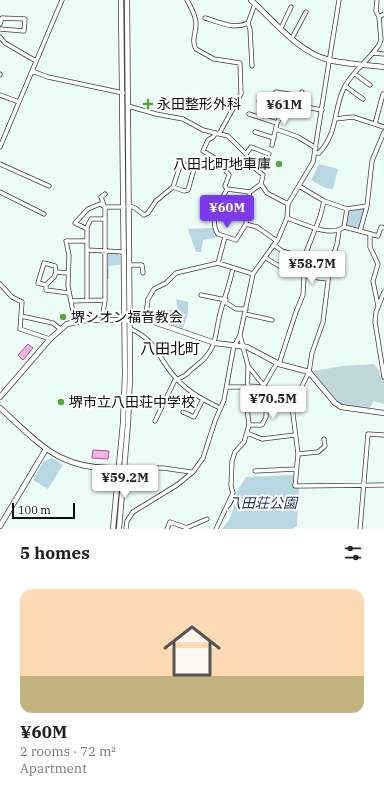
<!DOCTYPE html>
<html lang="en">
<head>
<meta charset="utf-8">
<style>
  body { margin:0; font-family:"IBM Plex Serif","Noto Sans JP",serif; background:#f2f2f2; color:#222; height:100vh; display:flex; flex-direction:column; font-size:15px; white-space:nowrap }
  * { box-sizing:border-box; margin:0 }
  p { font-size:13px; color:#767676 }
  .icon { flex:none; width:22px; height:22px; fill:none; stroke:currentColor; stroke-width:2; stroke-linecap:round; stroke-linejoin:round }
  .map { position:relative; height:529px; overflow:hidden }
  .side { display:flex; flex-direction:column; background:#fff; flex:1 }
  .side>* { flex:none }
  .scale { position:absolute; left:12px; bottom:10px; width:63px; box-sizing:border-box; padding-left:4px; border:2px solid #0b0b0b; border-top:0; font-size:11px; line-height:14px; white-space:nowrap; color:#0b0b0b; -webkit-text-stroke:3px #fff; paint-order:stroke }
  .price { position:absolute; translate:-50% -34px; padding:0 9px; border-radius:4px; background:#fff; color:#222; font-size:13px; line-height:26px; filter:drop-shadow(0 1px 2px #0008) }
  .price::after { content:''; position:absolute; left:50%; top:24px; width:12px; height:9px; margin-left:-6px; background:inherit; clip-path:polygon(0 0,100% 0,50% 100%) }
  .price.active { background:#7c3aed; color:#fff }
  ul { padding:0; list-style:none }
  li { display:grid; align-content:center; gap:8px; height:212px; padding:0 20px }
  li+li { border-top:1px solid #e0e0e0 }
  li span { display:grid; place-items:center; height:124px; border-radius:12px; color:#555 }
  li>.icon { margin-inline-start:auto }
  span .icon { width:72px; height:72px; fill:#fffc; stroke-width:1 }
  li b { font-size:17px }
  h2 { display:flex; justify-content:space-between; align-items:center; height:48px; padding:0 20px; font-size:17px }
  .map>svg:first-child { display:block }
  .green { fill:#b9d6e3 }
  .cemetery { fill:#c0d7db }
  .water { fill:#eeb6e3; stroke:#bc46a1 }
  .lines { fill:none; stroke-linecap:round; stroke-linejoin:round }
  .minor-casing { stroke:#3e3e3e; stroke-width:5 }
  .tertiary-casing { stroke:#3e3e3e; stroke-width:6 }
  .minor { stroke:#fff; stroke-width:3.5 }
  .tertiary { stroke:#fff; stroke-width:4.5 }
  .poi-dot { fill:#4eaa34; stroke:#fff; stroke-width:1.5 }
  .labels { text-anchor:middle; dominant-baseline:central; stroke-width:4; stroke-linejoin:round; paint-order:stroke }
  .poi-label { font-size:14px; fill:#0b0b0b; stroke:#fff; text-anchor:start }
  .park-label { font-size:14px; font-style:italic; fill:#24385a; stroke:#fff }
  .neighbourhood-label { font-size:15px; fill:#0b0b0b; stroke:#fff }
</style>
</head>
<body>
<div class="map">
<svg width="384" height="529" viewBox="0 0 384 529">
  <rect width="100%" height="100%" fill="#ebfdf6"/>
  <path class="green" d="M 319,164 L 338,169 L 333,189 L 325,188 L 311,180 Z
    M 363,208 L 365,210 L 359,228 L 346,226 L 348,212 Z
    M 212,228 L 219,237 L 203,240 L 201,252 L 196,252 L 188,229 Z
    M 107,254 L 118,254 L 120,256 L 120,265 L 109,266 L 109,279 L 106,279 Z
    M 176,299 L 188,302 L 188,314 L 183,328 L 161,321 L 165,310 L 178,310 Z
    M 52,458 L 63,465 L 48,489 L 33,480 L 44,461 Z
    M 293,475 L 294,488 L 299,488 L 297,526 L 292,529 L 222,529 L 229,520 L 233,510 L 237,491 L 246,477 Z"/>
  <path class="cemetery" d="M 374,364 L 379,370 L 380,377 L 384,379 L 384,404 L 374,401 L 369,409 L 340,404 L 314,373 L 314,371 L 342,366 Z"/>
  <path class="water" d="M 28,344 L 33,348 L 23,360 L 18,355 Z
    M 93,450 L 109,451 L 108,459 L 92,458 Z"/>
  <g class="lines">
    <defs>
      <path id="minor" d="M 187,0 C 191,8 196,15 196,24 C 196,33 191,41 196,49 L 214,59 L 240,63 L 241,94 L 219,134
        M 377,0 L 376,11 L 379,17
        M 205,18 C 219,22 234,30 248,23 L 255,4
        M 248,23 L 250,29 L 252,66
        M 0,24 L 2,18 L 25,19 L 24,31 L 0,29
        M 281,28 L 291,7
        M 0,37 L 5,43 L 36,61
        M 292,38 L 306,12
        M 374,53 L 384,54
        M 32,71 L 48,77 L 123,93
        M 0,74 L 0,75
        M 355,74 L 370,85
        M 345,86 L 363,99
        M 276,92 L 301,96
        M 0,95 L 19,102
        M 259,101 L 284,110
        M 297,102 L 311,108 L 322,110
        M 300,103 L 302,92
        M 128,106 L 156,114 L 183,119 L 203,130 L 228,136 L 246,154 L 251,165 L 263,175 L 261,184 L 250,192 L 227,189 L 225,186 L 229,175 L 218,160 L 203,151 L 208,140 L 213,137 L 216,133
        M 249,114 L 277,123
        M 335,119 L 353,117 L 384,127
        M 375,124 L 383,94
        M 276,129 L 298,137 L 316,148
        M 255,132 L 274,138
        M 272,145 L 277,123 L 287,103
        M 0,147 L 62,0
        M 315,153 L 319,153 C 339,132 333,107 345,86 C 353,71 369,60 379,45 L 381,40 L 379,17 L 384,14
        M 246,154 L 251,147 L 269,154
        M 0,164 L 49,186
        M 261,184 L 267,193 L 288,204
        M 299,186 L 324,201 L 347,209
        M 227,189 C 221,202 208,220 218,234 L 236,240 L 246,224
        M 0,192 L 44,214
        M 250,192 L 247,203 L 246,224 L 257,227 L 277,241
        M 104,206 L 101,197 L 105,194
        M 129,206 L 135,208 L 144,215 L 148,213 L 156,201 L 173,187 L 181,163 L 194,169 L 188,190 L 184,191 L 173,187
        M 287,218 C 302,223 330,238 344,227 L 347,209 L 367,206 L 372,161 L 384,132
        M 344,227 L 360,231 L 367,206
        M 87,229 L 75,223 L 88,209 L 100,204 L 105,207
        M 339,231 L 337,244 L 330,265 L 323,322 L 312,353 L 309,372 L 292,406 L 298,454 L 295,486 L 384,485
        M 360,231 L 378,236 L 381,227 L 384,228
        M 370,235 L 370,247 L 378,264 L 373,281 L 378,306
        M 274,245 L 282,251 L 305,258
        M 87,250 L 124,252
        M 266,258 C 287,272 303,277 328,279
        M 218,263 L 253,274
        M 130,265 L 142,265 L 143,273
        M 56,272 L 55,266 L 44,263 L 38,283 L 46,285 L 54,277 L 56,272 L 68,273
        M 0,284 L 12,297 L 22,302 L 20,329 L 50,339
        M 46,285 L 46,290 L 69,293
        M 384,292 L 376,312 L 375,322 L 384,377
        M 201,295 L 226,300
        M 87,300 L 87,227 L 91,219 L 105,219
        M 71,301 L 105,300
        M 225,302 L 236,309 L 246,309
        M 245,314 L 272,320
        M 21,316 L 53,323 L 60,329
        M 102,320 L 105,300 L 105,207 L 124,207
        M 145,321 L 148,299 L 154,289 L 166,283 L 176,273 L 218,263 L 225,237
        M 75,322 L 68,286 L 69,255 L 66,241 L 87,241
        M 131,329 C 154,340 156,352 170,371 C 183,389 201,399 220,408
        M 235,345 L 240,335 L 253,274 L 278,239 L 287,218 L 288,204 L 313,162 L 339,0
        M 279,364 L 296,312 L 303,295 L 305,255 L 320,217 L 324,201
        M 248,366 L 265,387
        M 264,385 L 277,363
        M 248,386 L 265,387 L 292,406
        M 228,387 L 248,387
        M 183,412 L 194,417 L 203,399
        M 155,421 L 175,380 C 187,376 187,373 197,365 C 219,348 214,334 221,310 C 225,296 230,283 233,268
        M 249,425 L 262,425 L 266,417 L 267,388
        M 247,433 L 262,439 L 295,435
        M 298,454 L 318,452 L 325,446 L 324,439
        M 125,468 L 163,468 L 191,472
        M 255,471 L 296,469
        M 186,528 L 207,519
        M 126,529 L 127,521 L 133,512 L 177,485 L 193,472 L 203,458 L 215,421 L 224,400 L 234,345
        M 167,529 L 170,522 L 187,528
        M 216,529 L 233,493 L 231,486 L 232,461 L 235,452 L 244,442 L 249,425 L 247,408 L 248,366 L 240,335
        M 360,529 L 368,434 L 384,435"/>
      <path id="tertiary" d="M 251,0 C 274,21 298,52 329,60 C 346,64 366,65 384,67
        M 0,397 L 50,339 L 67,324 L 86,320 L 125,320 L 154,322 L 215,343 L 247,347 L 279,364 L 309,372 L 335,403 L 341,407 L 384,413
        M 0,408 C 42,446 60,471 122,468
        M 0,526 L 46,449
        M 113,529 L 123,423 L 125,375 L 121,0
        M 119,529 L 128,423 L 130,375 L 127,0"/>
    </defs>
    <use href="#minor" class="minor-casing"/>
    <use href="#tertiary" class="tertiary-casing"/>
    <use href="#minor" class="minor"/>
    <use href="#tertiary" class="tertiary"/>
  </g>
  <g class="poi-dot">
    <path d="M146 98h4v4h4v4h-4v4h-4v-4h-4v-4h4z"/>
    <circle cx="279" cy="164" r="4"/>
    <circle cx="63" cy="317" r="4"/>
    <circle cx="61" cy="402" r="4"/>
  </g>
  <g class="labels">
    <g class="poi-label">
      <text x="157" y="104">永田整形外科</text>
      <text x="271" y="164" text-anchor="end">八田北町地車庫</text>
      <text x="71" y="317">堺シオン福音教会</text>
      <text x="69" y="402">堺市立八田荘中学校</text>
    </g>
    <g class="park-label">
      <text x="262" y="503">八田荘公園</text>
    </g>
    <g class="neighbourhood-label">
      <text x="170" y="348">八田北町</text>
    </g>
  </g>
</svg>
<div class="scale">100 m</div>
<b class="price" style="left:284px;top:126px">¥61M</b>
<b class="price active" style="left:227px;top:229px">¥60M</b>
<b class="price" style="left:312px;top:285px">¥58.7M</b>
<b class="price" style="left:273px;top:420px">¥70.5M</b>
<b class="price" style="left:125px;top:499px">¥59.2M</b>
</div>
<section class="side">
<h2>5 homes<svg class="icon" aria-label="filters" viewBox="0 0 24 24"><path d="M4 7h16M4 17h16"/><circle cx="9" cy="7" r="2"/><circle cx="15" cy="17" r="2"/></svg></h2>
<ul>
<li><span style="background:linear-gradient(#ffd9b3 70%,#c2b280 0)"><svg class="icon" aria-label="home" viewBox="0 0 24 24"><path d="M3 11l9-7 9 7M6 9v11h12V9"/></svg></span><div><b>¥60M</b><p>2 rooms · 72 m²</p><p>Apartment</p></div></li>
</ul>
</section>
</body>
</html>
